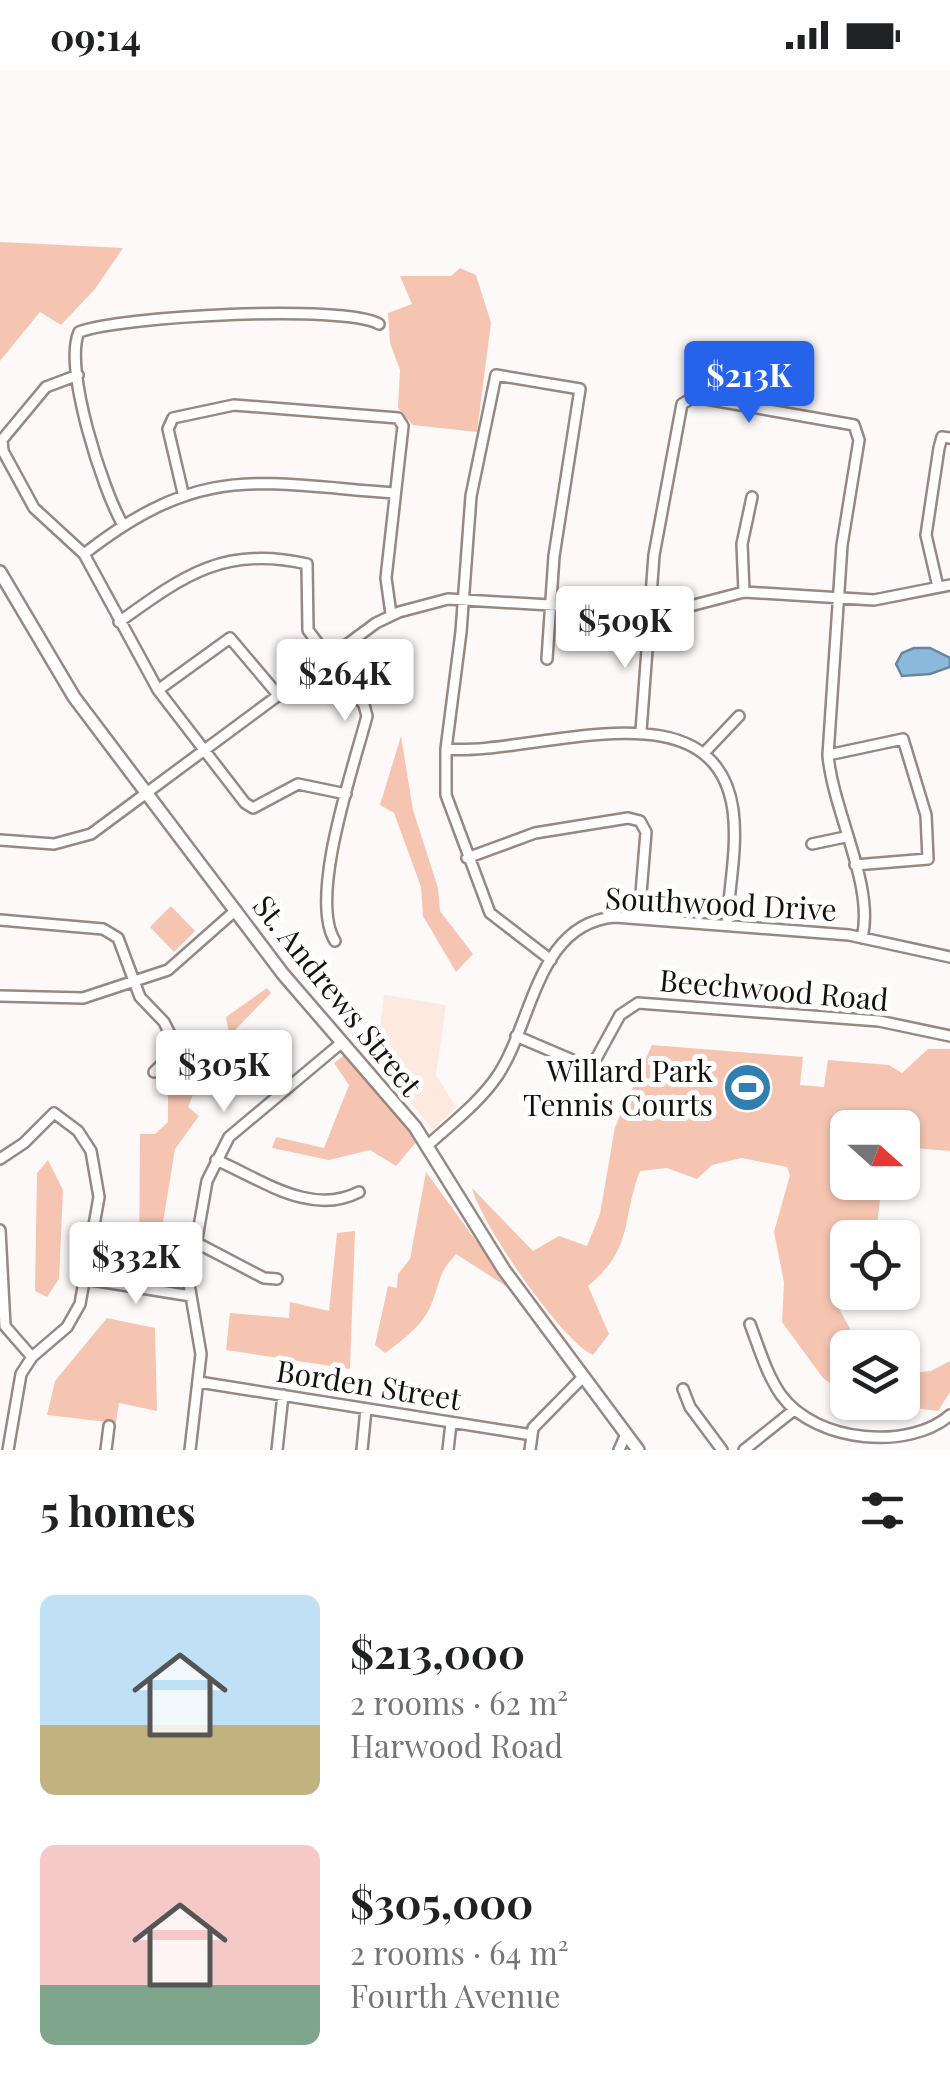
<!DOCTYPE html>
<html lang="en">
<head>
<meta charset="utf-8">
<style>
  body { margin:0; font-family:"Playfair Display",serif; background:#f6f6f6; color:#202124; height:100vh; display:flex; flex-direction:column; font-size:38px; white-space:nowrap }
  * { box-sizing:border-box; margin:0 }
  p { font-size:32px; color:#757577 }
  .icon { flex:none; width:55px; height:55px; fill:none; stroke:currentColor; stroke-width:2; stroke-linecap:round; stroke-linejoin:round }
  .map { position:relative; height:1380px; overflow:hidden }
  .details { display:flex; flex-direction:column; background:#fff; flex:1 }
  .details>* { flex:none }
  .needle { width:65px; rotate:111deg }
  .tools { position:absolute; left:830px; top:1040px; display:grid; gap:20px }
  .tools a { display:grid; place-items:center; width:90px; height:90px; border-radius:15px; background:#fff; box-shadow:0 2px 8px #0004; font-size:50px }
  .price { position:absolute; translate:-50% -85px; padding:0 22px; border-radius:10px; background:#fff; color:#222; font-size:32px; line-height:65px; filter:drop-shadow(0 2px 5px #0008) }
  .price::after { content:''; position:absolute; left:50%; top:60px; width:30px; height:22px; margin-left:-15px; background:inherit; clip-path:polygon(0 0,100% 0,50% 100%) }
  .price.current { background:#2563eb; color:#fff }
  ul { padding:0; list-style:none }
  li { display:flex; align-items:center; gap:30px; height:250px; padding:0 40px }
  li span { display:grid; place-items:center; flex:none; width:280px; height:200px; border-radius:15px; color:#555 }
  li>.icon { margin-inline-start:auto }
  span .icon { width:120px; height:120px; fill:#fffc; stroke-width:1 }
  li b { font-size:42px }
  h2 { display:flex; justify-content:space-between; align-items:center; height:120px; padding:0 40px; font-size:42px }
  .status { display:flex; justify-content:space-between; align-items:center; height:70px; padding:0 50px; background:#fff; direction:ltr }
  .status svg { height:28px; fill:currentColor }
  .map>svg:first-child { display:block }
  .built { fill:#fee9e1 }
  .green { fill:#f5c5b2 }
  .water { fill:#8ab9dc; stroke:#68879e; stroke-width:2.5 }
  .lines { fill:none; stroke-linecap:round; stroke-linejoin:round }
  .minor-casing { stroke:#988882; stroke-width:14 }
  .major-casing { stroke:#988882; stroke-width:16 }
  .minor { stroke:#fff; stroke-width:9 }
  .major { stroke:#fff; stroke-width:11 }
  .labels { text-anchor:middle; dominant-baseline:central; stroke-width:10; stroke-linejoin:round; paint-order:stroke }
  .street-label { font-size:30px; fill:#17110e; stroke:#fff }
  .poi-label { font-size:30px; fill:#17110e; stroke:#fff; text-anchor:end }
</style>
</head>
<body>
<div class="status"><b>09:14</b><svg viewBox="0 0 49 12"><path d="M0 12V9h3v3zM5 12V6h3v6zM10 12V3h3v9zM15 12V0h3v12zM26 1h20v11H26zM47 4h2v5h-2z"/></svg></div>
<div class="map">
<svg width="950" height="1380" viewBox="0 0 950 1380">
  <rect width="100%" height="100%" fill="#fdf9f8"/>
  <path class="built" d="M 384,925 L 446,935 L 436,1005 L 456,1037 L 433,1060 L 376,992 Z"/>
  <path class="green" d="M 0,172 L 123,178 L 95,219 L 61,255 L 40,242 L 0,291 Z
    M 460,198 L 476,205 L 491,253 L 477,362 L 413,355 L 398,338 L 400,300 L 390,273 L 388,243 L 412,234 L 400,206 L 451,206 Z
    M 401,666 L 413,740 L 438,818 L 440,841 L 473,884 L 456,902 L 423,846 L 421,817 L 394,743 L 380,735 Z
    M 171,836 L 195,861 L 174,882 L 150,857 Z
    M 267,918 L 271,923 L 234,961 L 257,986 L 193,1025 L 188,1037 L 199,1046 L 175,1079 L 154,1207 L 139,1202 L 140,1064 L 155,1064 L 168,1052 L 168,1015 L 175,1003 L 233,985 L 226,947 Z
    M 652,975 L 803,987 L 800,1015 L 824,1017 L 828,990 L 889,995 L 902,1003 L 928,979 L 950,979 L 950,1081 L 903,1077 L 902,1058 L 848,1058 L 848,1112 L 882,1113 L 876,1164 L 848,1168 L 847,1202 L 836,1233 L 860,1277 L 848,1278 L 847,1325 L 823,1308 L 782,1252 L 784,1212 L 774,1162 L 790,1105 L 787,1097 L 742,1088 L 712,1095 L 697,1109 L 667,1098 L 640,1101 C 621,1149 635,1177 588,1216 L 609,1264 L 593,1285 C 562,1272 480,1152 472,1118 L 533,1181 L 559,1166 L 587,1176 L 600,1144 L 615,1057 Z
    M 346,984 L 417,1071 L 396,1096 L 370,1080 L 329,1090 L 272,1078 L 276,1067 L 324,1078 L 349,1015 L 334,993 Z
    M 48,1090 L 63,1120 L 59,1209 L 47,1227 L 35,1221 L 37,1103 Z
    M 426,1102 L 512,1220 L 456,1184 C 437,1205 441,1211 431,1235 C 423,1255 402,1271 385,1283 L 375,1275 L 388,1216 L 397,1218 L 398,1204 L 410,1189 Z
    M 355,1161 L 350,1299 L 226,1280 L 230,1243 L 289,1248 L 290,1232 L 329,1241 L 337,1163 Z
    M 107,1248 L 155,1258 L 157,1341 L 119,1333 L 116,1353 L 47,1345 L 55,1311 Z
    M 950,1291 L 950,1322 L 938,1341 L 876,1333 L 902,1332 L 903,1304 L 931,1301 Z"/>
  <path class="water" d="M 914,578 L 930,578 L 950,588 L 950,597 L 930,604 L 902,606 L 896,594 L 902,583 Z"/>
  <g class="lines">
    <defs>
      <path id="minor" d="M 78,305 L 46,317 L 2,370 L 3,381 L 34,438 L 84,484 L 158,620 L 245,733 L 253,738 L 298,714 L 346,724
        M 183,423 L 168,359 L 173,348 L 234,335 L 398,348 L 403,356 L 386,508 L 391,544
        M 123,455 C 103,421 63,298 79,262 C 120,246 343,234 379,254
        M 84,484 C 202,392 257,413 395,423
        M 938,517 L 926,465 L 939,378 L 942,367 L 950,368
        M 744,522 L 742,474 L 752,427
        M 119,552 C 183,506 224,475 307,494 L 308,560 L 364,635 L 367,646 C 354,696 308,828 335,871
        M 547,589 L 554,486 L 580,319 L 496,305 L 471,426 L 461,562 L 446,679 L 446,725 L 490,843 L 551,890
        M 158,620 L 230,568 L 279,626
        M 641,661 L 654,485 L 682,334 L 694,327 L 854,355 L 859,370 L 842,475 L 828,685 C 833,742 875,816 862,868
        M 446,679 C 532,687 714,609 733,740 C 738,777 729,818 727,855
        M 704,683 L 739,646
        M 828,685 L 903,669 L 926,745 L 928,789 L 855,795
        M 0,770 L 54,774 L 91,764 L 376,553 L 399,542 L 448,529 L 667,542 L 744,522 L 874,530 L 950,515
        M 812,774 L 845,767
        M 467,788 L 535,763 L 628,748 L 640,751 L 646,762 L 639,848
        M 0,850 L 103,859 L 118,868 L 140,927 L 164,952 L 172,968 L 169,987 L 154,1002
        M 0,926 L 83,928 L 168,900 L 236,840
        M 516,966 L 591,998 L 620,945 L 638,933 L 879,951 L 950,966
        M 427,1076 C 451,1054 480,1032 498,1005 C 533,952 537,853 615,847 L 849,865 L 950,887
        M 0,1089 L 24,1073 L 54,1043 L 78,1061 L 91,1081 L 99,1127 L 80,1234 L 67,1257 L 32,1287 L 21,1304 L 8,1380
        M 216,1090 C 261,1109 310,1147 359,1122
        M 0,1160 L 5,1256 L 32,1287
        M 197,1173 L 264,1208 L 277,1209
        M 85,1209 L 191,1226
        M 750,1254 C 759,1278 767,1305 781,1325 C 817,1374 911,1380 950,1345
        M 199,1312 L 532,1365
        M 683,1319 L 690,1337 L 722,1380
        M 106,1380 L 109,1356
        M 190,1380 L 201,1284 L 189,1214 L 207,1111 L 229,1067 L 340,974
        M 277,1380 L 283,1325
        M 362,1380 L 366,1339
        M 448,1380 L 451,1353
        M 530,1380 L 533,1358 L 584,1306
        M 619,1380 L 626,1364
        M 744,1380 L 794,1340"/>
      <path id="major" d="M 0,502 L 74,627 L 283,904 L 415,1057 L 504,1200 L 638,1380"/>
    </defs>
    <use href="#minor" class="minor-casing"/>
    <use href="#major" class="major-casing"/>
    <use href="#minor" class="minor"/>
    <use href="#major" class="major"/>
  </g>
  <defs>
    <symbol id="stadium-disc" viewBox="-11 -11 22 22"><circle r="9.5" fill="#317eb0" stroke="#fff"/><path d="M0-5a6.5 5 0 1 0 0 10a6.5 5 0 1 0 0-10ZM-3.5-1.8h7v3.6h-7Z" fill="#fff"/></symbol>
  </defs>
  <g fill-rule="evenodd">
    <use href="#stadium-disc" x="720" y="990" width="55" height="55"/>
  </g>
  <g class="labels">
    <g class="street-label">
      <text transform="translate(721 833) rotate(3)">Southwood Drive</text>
      <text transform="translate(774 919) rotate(5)">Beechwood Road</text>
      <text transform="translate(338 925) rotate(51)">St. Andrews Street</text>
      <text transform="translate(369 1314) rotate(9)">Borden Street</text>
    </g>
    <g class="poi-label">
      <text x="713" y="1000">Willard Park<tspan x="713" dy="34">Tennis Courts</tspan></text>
    </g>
  </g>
</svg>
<div class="tools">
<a><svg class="needle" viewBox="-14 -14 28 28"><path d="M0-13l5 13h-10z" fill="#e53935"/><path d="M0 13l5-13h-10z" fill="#757577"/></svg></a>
<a><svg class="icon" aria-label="locate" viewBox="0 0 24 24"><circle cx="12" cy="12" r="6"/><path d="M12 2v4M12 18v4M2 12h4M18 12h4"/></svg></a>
<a><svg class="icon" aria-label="layers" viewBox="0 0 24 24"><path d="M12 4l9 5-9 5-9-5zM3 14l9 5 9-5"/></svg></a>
</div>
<b class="price current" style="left:749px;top:356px">$213K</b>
<b class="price" style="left:625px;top:601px">$509K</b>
<b class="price" style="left:345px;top:654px">$264K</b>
<b class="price" style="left:224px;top:1045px">$305K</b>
<b class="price" style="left:136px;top:1237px">$332K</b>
</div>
<section class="details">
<h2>5 homes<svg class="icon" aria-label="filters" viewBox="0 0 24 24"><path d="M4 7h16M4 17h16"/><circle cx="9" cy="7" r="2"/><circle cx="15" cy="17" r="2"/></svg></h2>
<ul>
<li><span style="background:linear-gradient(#bfe0f5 65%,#c2b280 0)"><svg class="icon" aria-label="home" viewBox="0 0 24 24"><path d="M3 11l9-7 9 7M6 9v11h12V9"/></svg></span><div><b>$213,000</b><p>2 rooms · 62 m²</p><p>Harwood Road</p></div></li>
<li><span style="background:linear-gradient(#f6c9c9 70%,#7fa58c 0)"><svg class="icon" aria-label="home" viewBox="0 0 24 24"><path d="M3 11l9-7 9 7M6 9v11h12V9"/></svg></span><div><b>$305,000</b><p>2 rooms · 64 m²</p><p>Fourth Avenue</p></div></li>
</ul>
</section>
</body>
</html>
